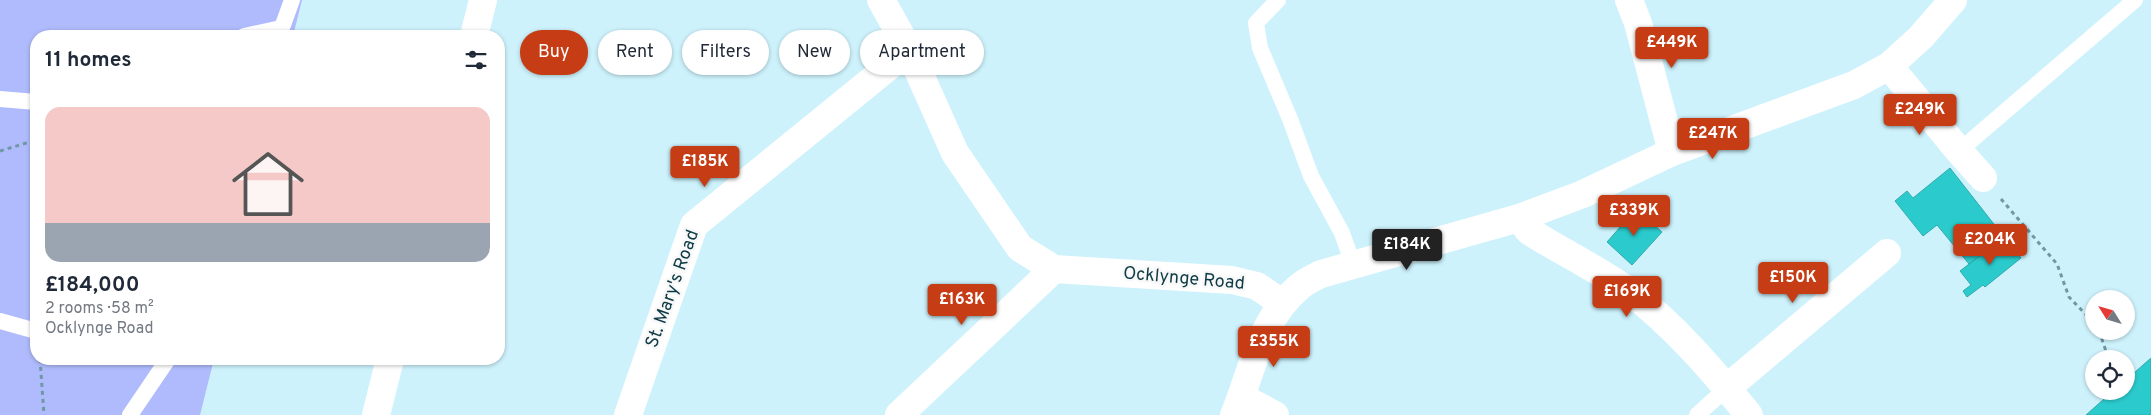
<!DOCTYPE html>
<html lang="en">
<head>
<meta charset="utf-8">
<style>
  body { margin:0; font-family:Overpass,sans-serif; background:#f6f6f7; color:#1f2937; height:100vh; display:flex; flex-direction:column; font-size:19px; white-space:nowrap }
  * { box-sizing:border-box; margin:0 }
  p { font-size:16px; color:#747a83 }
  .icon { flex:none; width:28px; height:28px; fill:none; stroke:currentColor; stroke-width:2; stroke-linecap:round; stroke-linejoin:round }
  .map { position:relative; flex:1; overflow:hidden }
  .side { position:absolute; left:30px; top:30px; width:475px; height:335px; display:flex; flex-direction:column; background:#fff; border-radius:20px; box-shadow:0 1px 4px #0004 }
  .side>* { flex:none }
  .hud { position:absolute; left:520px; top:30px; width:475px; height:45px; display:flex; gap:10px }
  .needle { width:32px; rotate:307deg }
  .controls { position:absolute; left:2085px; top:290px; display:grid; gap:10px }
  .controls a { display:grid; place-items:center; width:50px; height:50px; border-radius:50%; background:#fff; box-shadow:0 1px 4px #0004; font-size:25px }
  .price { position:absolute; translate:-50% -42px; padding:0 11px; border-radius:5px; background:#c63d15; color:#fff; font-size:16px; line-height:32px; filter:drop-shadow(0 1px 2px #0008) }
  .price::after { content:''; position:absolute; left:50%; top:30px; width:15px; height:11px; margin-left:-8px; background:inherit; clip-path:polygon(0 0,100% 0,50% 100%) }
  .price.on { background:#222; color:#fff }
  ul { padding:0; list-style:none }
  li { display:grid; align-content:center; gap:10px; height:265px; padding:0 15px }
  li span { display:grid; place-items:center; height:155px; border-radius:15px; color:#555 }
  li>.icon { margin-inline-start:auto }
  span .icon { width:90px; height:90px; fill:#fffc; stroke-width:1 }
  li b { font-size:21px }
  h2 { display:flex; justify-content:space-between; align-items:center; height:60px; padding:0 15px; font-size:21px }
  .tag { padding:0 18px; border-radius:22px; background:#fff; box-shadow:0 1px 4px #0004; font-size:18px; line-height:45px }
  .tag.on { background:#c63d15; color:#fff }
  .map>svg:first-child { display:block }
  .green { fill:#afbbfc }
  .building { fill:#2bcbcd; stroke:#33abac }
  .lines { fill:none; stroke-linecap:round; stroke-linejoin:round }
  .path { stroke:#6f98a2; stroke-width:3; stroke-dasharray:4 4; stroke-linecap:butt }
  .lane { stroke:#fff; stroke-width:16 }
  .street { stroke:#fff; stroke-width:28 }
  .labels { text-anchor:middle; dominant-baseline:central; stroke-width:5; stroke-linejoin:round; paint-order:stroke }
  .street-label { font-size:18px; fill:#0d3b45; stroke:#f8f8f8 }
</style>
</head>
<body>
<div class="map">
<svg width="2151" height="415" viewBox="0 0 2151 415">
  <rect width="100%" height="100%" fill="#cdf2fc"/>
  <path class="green" d="M 0,0 L 302,0 L 293,36 L 36,36 L 36,359 L 214,359 L 200,415 L 0,415 Z"/>
  <path class="building" d="M 1950,168 L 2004,237 L 1969,264 L 1937,225 L 1923,236 L 1895,201 L 1907,191 L 1913,198 Z
    M 1636,209 L 1662,232 L 1632,265 L 1607,242 Z
    M 2004,237 L 2021,258 L 1985,287 L 1983,285 L 1967,297 L 1963,291 L 1971,285 L 1960,271 Z
    M 2151,358 L 2151,415 L 2086,415 L 2113,391 L 2126,391 L 2126,380 Z"/>
  <g class="lines">
    <path class="path" d="M 0,151 L 36,140
      M 2001,199 L 2057,264 L 2069,297 L 2094,323
      M 2099,331 L 2107,354
      M 40,359 L 44,415"/>
    <path class="lane" d="M 1278,0 L 1256,23 L 1260,48 L 1290,119 L 1311,176 L 1342,233 L 1353,264
      M 244,36 L 281,28
      M 279,36 L 292,0
      M 0,99 L 36,102
      M 1959,151 L 2135,0
      M 0,321 L 36,331
      M 130,415 L 168,359
      M 1697,415 L 1727,388"/>
    <path class="street" d="M 881,0 L 909,50 L 955,153 L 1020,248 L 1054,269 L 1232,280 L 1257,286 L 1282,303
      M 1629,0 L 1638,23 L 1672,152
      M 474,36 L 483,0
      M 1889,66 L 1959,151 L 1983,178
      M 1519,218 L 1529,231 C 1562,252 1598,269 1630,292 C 1675,326 1713,371 1749,415
      M 1727,388 L 1887,253
      M 1241,397 L 1275,415
      M 376,415 L 390,359
      M 628,415 L 694,225 L 909,50
      M 899,415 L 1054,269
      M 1234,415 C 1252,372 1260,320 1298,288 C 1304,282 1313,278 1321,274 L 1519,218 L 1583,194 L 1672,152 L 1854,85 L 1889,66 L 1921,37 L 1953,0"/>
  </g>
  <g class="labels">
    <g class="street-label">
      <text transform="translate(1184 279) rotate(5)">Ocklynge Road</text>
      <text transform="translate(673 289) rotate(-70)">St. Mary's Road</text>
    </g>
  </g>
</svg>
<div class="controls">
<a><svg class="needle" viewBox="-14 -14 28 28"><path d="M0-13l5 13h-10z" fill="#e53935"/><path d="M0 13l5-13h-10z" fill="#747a83"/></svg></a>
<a><svg class="icon" aria-label="locate" viewBox="0 0 24 24"><circle cx="12" cy="12" r="6"/><path d="M12 2v4M12 18v4M2 12h4M18 12h4"/></svg></a>
</div>
<b class="price" style="left:1672px;top:69px">£449K</b>
<b class="price" style="left:1920px;top:136px">£249K</b>
<b class="price" style="left:1713px;top:160px">£247K</b>
<b class="price" style="left:705px;top:188px">£185K</b>
<b class="price" style="left:1634px;top:237px">£339K</b>
<b class="price" style="left:1990px;top:266px">£204K</b>
<b class="price on" style="left:1407px;top:271px">£184K</b>
<b class="price" style="left:1793px;top:304px">£150K</b>
<b class="price" style="left:1627px;top:318px">£169K</b>
<b class="price" style="left:962px;top:326px">£163K</b>
<b class="price" style="left:1274px;top:368px">£355K</b>
<div class="hud">
<a class="tag on">Buy</a>
<a class="tag">Rent</a>
<a class="tag">Filters</a>
<a class="tag">New</a>
<a class="tag">Apartment</a>
</div>
<section class="side">
<h2>11 homes<svg class="icon" aria-label="filters" viewBox="0 0 24 24"><path d="M4 7h16M4 17h16"/><circle cx="9" cy="7" r="2"/><circle cx="15" cy="17" r="2"/></svg></h2>
<ul>
<li><span style="background:linear-gradient(#f6c9c9 75%,#9aa5b1 0)"><svg class="icon" aria-label="home" viewBox="0 0 24 24"><path d="M3 11l9-7 9 7M6 9v11h12V9"/></svg></span><div><b>£184,000</b><p>2 rooms · 58 m²</p><p>Ocklynge Road</p></div></li>
</ul>
</section>
</div>
</body>
</html>
